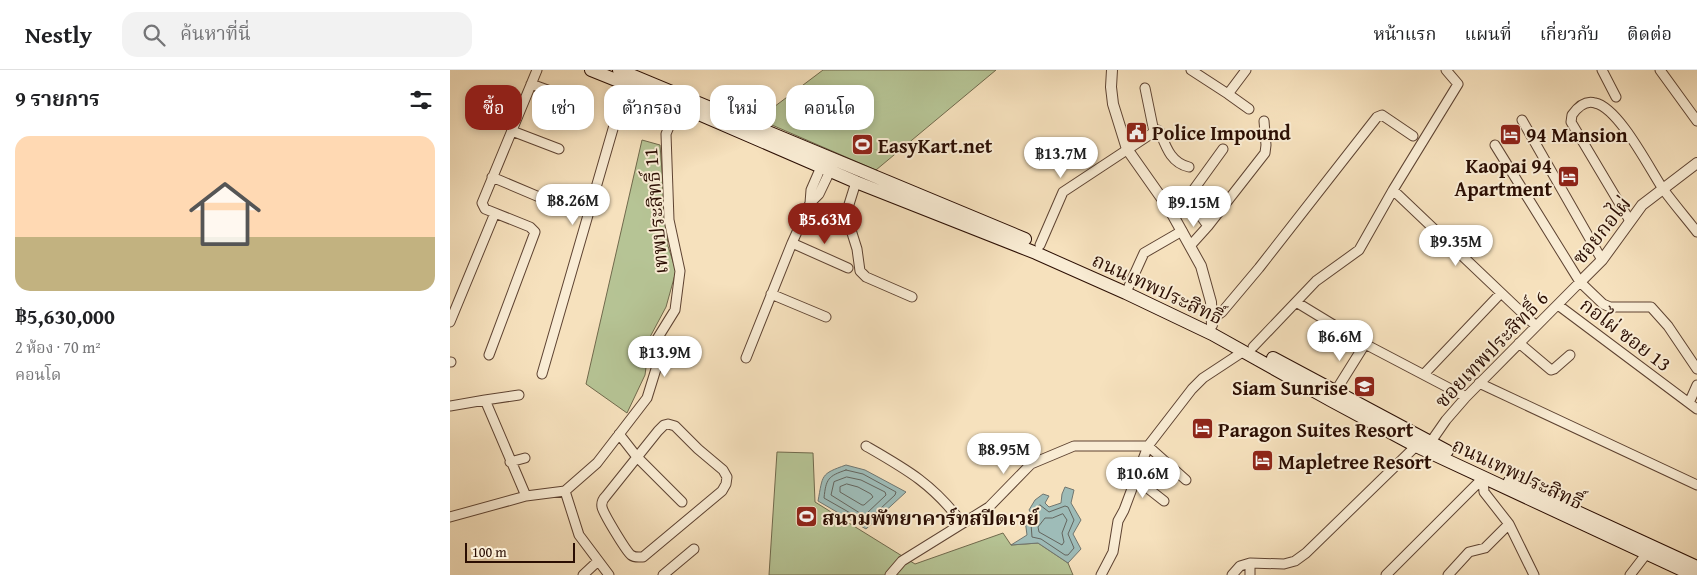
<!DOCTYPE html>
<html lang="th">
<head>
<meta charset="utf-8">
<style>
  body { margin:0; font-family:"Gentium Book Plus","Noto Serif Thai",serif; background:#f2f2f2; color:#202124; height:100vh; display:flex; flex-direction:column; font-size:19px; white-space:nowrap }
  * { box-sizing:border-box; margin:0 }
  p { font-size:16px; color:#757577 }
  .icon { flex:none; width:28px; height:28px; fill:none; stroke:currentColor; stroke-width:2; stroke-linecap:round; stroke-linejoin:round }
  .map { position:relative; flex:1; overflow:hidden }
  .details { display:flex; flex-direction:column; background:#fff; width:450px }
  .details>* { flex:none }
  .guide { position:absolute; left:15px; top:15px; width:475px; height:45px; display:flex; gap:10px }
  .scale { position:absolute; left:15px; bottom:12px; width:110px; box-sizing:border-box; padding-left:5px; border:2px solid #2b0e03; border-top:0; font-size:14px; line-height:18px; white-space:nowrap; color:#2b0e03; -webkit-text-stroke:4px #f9ecd4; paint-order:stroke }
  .price { position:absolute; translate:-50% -42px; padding:0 11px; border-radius:18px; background:#fff; color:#222; font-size:16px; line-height:32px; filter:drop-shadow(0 1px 2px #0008) }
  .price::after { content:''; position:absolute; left:50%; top:30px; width:15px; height:11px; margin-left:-8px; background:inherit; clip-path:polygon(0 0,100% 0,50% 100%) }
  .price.selected { background:#8f2418; color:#fff }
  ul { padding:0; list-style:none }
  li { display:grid; align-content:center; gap:10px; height:265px; padding:0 15px }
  li span { display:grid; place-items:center; height:155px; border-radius:15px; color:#555 }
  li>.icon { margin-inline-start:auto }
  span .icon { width:90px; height:90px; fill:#fffc; stroke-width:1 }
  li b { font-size:21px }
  h2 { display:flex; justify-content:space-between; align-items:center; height:60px; padding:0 15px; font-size:21px }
  .pill { padding:0 18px; border-radius:15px; background:#fff; box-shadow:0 2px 8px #0003; font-size:18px; line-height:45px }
  .pill.selected { background:#8f2418; color:#fff }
  header { display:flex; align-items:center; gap:30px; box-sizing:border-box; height:70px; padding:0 25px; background:#fff; border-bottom:1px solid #e0e0e0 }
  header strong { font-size:24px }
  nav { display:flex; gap:28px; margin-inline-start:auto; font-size:18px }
  .search { width:350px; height:45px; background:#f2f2f2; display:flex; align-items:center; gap:12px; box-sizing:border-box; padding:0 18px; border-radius:15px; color:#757577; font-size:19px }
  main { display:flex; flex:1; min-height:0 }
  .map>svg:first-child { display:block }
  .green { fill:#b6c495; stroke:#70694c }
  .water { fill:#9ebcb8; stroke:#707670 }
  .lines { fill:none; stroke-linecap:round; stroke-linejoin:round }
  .shore { stroke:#64655e; stroke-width:1 }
  .minor-casing { stroke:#5e4332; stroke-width:11 }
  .tertiary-casing { stroke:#5e4332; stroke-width:12 }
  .secondary-casing { stroke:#2b0e03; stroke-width:14 }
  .minor { stroke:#f9ecd4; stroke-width:9 }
  .tertiary { stroke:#f9ecd4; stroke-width:10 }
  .secondary { stroke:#f9ecd4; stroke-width:12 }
  .labels { text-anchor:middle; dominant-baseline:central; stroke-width:4; stroke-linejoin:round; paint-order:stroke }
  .poi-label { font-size:20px; font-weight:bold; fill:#2b0e03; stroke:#f9ecd4; text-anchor:start }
  .street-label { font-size:20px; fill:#2b0e03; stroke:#f9ecd4 }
</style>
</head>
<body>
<header>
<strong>Nestly</strong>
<div class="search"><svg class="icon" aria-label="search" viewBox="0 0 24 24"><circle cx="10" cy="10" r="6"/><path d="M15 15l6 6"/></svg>ค้นหาที่นี่</div>
<nav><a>หน้าแรก</a><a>แผนที่</a><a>เกี่ยวกับ</a><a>ติดต่อ</a></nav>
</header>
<main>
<section class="details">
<h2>9 รายการ<svg class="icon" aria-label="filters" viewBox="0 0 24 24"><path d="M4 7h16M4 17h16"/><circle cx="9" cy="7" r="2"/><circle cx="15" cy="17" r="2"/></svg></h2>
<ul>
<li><span style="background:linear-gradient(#ffd9b3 65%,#c2b280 0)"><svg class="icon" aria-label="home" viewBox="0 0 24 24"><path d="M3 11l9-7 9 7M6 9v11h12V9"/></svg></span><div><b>฿5,630,000</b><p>2 ห้อง · 70 m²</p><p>คอนโด</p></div></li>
</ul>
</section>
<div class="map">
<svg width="1247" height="505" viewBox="0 0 1247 505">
  <rect width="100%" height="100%" fill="#f6e1bd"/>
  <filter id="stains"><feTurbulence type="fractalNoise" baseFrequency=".004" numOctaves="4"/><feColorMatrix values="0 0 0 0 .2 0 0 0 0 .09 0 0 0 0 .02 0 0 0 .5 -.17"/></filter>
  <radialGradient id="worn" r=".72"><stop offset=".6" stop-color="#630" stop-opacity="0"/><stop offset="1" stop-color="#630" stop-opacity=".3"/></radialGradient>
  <path class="green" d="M 373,0 L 546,0 L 426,100 L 308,49 Z
    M 192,70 L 210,75 L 218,176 L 226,201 L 216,237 L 200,267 L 195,305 L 177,343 L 136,314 Z
    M 327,382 L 363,383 L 365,432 L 465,494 L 553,463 L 561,475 L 588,473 L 618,493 L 623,505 L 319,505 Z"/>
  <path class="water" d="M 396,395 L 415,400 L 456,422 L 416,459 L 368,431 C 373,405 370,404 396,395 Z
    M 615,417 L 624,420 L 621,433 L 631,450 L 623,464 L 631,479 L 618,493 L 588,473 L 561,475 L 577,465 L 575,450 L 583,446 L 579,440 L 585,430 L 593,424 L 599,426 L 595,433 L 599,437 L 611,433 L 612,424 Z"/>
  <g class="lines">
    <path class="shore" d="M 396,400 L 413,404 L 446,422 L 445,425 L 416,452 L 374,428 C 376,409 378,406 396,400 Z
      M 397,407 L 411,410 L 435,422 L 436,425 L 416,444 L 413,445 L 381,425 L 384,412 Z
      M 397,414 L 408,417 L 421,424 L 423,427 L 414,435 L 412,435 L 390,422 L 390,417 Z
      M 590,435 L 599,442 L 615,436 L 618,437 L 624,450 L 618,464 L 624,478 L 618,485 L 615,485 L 591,469 L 582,467 L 581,454 L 587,448 L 586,439 Z
      M 613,444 L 617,450 L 612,463 L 614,472 L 612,475 L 589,462 L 588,457 L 595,448 L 602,448 Z"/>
    <defs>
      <path id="minor" d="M 741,0 L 778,24 L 796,0
        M 1152,0 L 1166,27
        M 1210,0 L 1247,51
        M 81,14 L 122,29
        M 695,18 L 704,62
        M 778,24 L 799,39
        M 1072,50 L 1152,190
        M 62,61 L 109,79
        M 1045,75 L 1130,212 L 1153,234 L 1160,237 L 1201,237 L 1218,256 L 1247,299
        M 42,107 L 101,132
        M 406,112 L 396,144 L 407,179 L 410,201 L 416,207 L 462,227
        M 943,120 L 1086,256
        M 360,133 L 369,124 L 380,101
        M 1180,151 L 1121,52 L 1122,45 C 1127,38 1135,30 1145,33 C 1169,38 1199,98 1213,119 C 1224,134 1236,148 1247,162
        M 758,156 L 740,131 L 739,126 L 773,79
        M 342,173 L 398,198
        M 590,175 L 613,122 L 704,62 L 708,60 L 710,62 C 716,77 721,93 739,97
        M 740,176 L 758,156 L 815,83 L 816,75 L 814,51
        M 679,216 L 694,183 L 732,161
        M 321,224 L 376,247
        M 846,232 L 915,274 L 1016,327
        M 1108,235 L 1247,339
        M 762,249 L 772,242 L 809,198 L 927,47 L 932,45 L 963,66
        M 0,252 L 45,143
        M 1069,273 L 1101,300 L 1104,299 L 1120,285
        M 803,277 L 866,211 L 909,180 L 943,120 L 1008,14 L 996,0
        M 39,285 L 85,162 L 80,157 L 35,139 L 32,133 L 87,0
        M 296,288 L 342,173 L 360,133 L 361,120 L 371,97
        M 0,292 L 1,292
        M 92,304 L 176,14
        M 974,304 L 1051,223
        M 1029,313 L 1247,415
        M 885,322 L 915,274
        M 69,325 L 35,330 L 76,426
        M 1239,333 L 1247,315
        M 0,336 L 35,330
        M 218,354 L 225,356 L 248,379 L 273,400 L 277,407 L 276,414 L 272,421 L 193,487 C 188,487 185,488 181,485 C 176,481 153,443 152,437 C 151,432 153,429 156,426 L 208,361 L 214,355 Z
        M 169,364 L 187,387 L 232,432
        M 980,373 L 996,350 L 1016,327 L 1130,212
        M 416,376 C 456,399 483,414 512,453
        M 698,376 L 736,410
        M 60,392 L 75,388
        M 1033,408 L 1034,422 L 1059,454 L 1084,505
        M 686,409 L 714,431
        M 115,421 L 129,465 L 159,505
        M 0,447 L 76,426 L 115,421 L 147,393 L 197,328 L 206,299 L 207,269 L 225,240 L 230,201 L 219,150 L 216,64 L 228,35
        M 800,493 L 800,505
        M 133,505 L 148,491
        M 213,505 L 244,479
        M 440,505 L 452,491 L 539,437 L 581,394 L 624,376 L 698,376
        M 651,505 L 663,482 L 668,451 L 674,440 L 698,376 L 742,319 L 753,308 L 794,281
        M 782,505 L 790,496 L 800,493 L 834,494 L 845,491 L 856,483 L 966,376
        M 936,505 L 1033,408
        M 998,505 L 1019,482 L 1035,478 L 1059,454
        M 1180,505 L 1197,483"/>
      <path id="tertiary" d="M 662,0 L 661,17 L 663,34 L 677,79 L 720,140 L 751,196 L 761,232 L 762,255
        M 1130,212 L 1152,190 L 1192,135 L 1247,93"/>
      <path id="secondary" d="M 141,0 L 228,35 L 406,112 L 586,183 L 676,223 L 762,264 L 882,331 L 966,376 L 1243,505
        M 169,0 L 575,169
        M 823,288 L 997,381
        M 1060,411 L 1247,497"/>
    </defs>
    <use href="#minor" class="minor-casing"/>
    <use href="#tertiary" class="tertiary-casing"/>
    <use href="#secondary" class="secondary-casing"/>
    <use href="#minor" class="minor"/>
    <use href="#tertiary" class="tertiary"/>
    <use href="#secondary" class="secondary"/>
  </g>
  <defs>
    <symbol id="civic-square" viewBox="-11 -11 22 22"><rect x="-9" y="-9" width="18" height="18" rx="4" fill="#8f2418" stroke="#f9ecd4"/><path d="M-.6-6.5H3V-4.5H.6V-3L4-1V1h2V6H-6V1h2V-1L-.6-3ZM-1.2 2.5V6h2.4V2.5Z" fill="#fff"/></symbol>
    <symbol id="hotel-square" viewBox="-11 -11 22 22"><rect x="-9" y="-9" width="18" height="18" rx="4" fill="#8f2418" stroke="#f9ecd4"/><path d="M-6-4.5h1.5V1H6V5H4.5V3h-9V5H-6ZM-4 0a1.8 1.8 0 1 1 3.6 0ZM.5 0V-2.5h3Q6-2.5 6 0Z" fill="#fff"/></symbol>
    <symbol id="stadium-square" viewBox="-11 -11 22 22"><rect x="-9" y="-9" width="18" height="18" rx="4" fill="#8f2418" stroke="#f9ecd4"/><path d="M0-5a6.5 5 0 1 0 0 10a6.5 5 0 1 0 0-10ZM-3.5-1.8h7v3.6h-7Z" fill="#fff"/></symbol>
    <symbol id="school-square" viewBox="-11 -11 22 22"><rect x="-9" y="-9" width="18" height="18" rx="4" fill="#8f2418" stroke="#f9ecd4"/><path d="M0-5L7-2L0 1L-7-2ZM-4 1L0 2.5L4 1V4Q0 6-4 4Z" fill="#fff"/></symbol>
  </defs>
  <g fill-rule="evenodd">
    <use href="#civic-square" x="674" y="50" width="25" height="25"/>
    <use href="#hotel-square" x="1048" y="52" width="25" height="25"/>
    <use href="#stadium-square" x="400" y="62" width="25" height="25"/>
    <use href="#hotel-square" x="1106" y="94" width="25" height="25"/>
    <use href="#school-square" x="902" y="304" width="25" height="25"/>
    <use href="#hotel-square" x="740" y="346" width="25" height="25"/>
    <use href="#hotel-square" x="800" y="378" width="25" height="25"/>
    <use href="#stadium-square" x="344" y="434" width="25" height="25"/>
  </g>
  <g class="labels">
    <g class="poi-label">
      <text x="702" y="62">Police Impound</text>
      <text x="1076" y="64">94 Mansion</text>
      <text x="428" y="75">EasyKart.net</text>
      <text x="1102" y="95" text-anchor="end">Kaopai 94<tspan x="1102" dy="23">Apartment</tspan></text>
      <text x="898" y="317" text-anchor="end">Siam Sunrise</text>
      <text x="768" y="359">Paragon Suites Resort</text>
      <text x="828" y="391">Mapletree Resort</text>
      <text x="372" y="447">สนามพัทยาคาร์ทสปีดเวย์</text>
    </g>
    <g class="street-label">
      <text transform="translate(205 141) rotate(-95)">เทพประสิทธิ์ 11</text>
      <text transform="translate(1151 160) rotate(-51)">ซอยกอไผ่</text>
      <text transform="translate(708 218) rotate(25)">ถนนเทพประสิทธิ์</text>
      <text transform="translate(1176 264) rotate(37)">กอไผ่ ซอย 13</text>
      <text transform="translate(1041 279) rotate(-46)">ซอยเทพประสิทธิ์ 6</text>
      <text transform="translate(1068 403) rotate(25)">ถนนเทพประสิทธิ์</text>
    </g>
  </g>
  <rect width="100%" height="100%" filter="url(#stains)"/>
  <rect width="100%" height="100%" fill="url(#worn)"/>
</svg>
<div class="scale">100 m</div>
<b class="price" style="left:611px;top:109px">฿13.7M</b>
<b class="price" style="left:123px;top:156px">฿8.26M</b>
<b class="price" style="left:744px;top:158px">฿9.15M</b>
<b class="price selected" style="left:375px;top:175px">฿5.63M</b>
<b class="price" style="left:1006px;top:197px">฿9.35M</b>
<b class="price" style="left:890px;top:292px">฿6.6M</b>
<b class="price" style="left:215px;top:308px">฿13.9M</b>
<b class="price" style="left:554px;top:405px">฿8.95M</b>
<b class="price" style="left:693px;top:429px">฿10.6M</b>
<div class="guide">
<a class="pill selected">ซื้อ</a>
<a class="pill">เช่า</a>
<a class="pill">ตัวกรอง</a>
<a class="pill">ใหม่</a>
<a class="pill">คอนโด</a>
</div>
</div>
</main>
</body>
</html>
